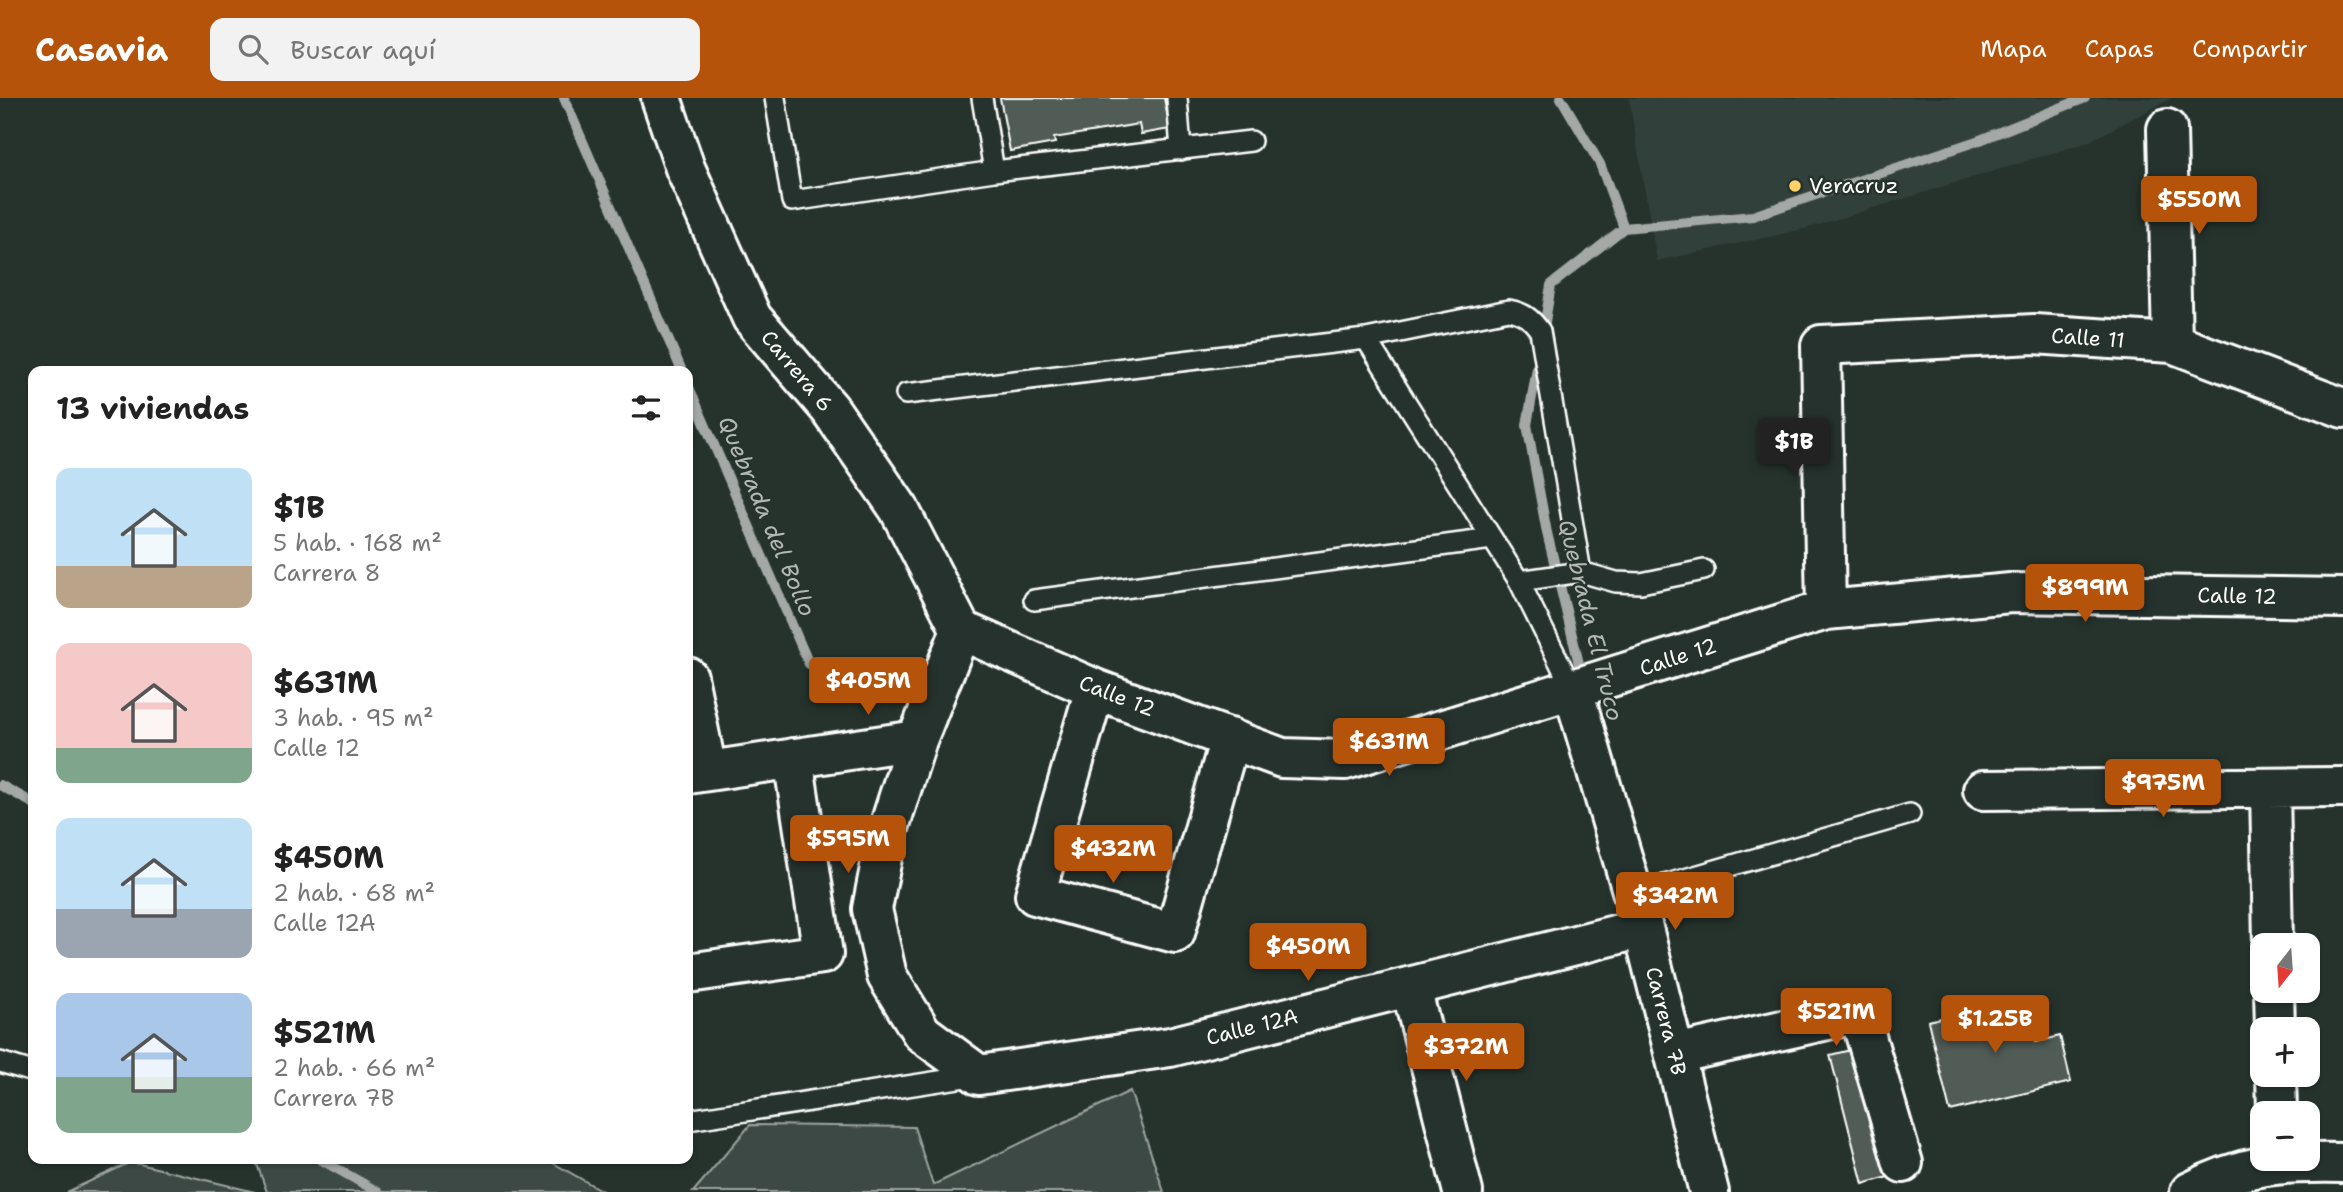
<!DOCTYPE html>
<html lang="es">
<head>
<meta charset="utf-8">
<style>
  body { margin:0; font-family:"Shantell Sans",sans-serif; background:#f2f2f2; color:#222; height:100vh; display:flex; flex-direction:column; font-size:26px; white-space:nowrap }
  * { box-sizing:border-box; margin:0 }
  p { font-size:23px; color:#767676 }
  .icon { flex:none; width:38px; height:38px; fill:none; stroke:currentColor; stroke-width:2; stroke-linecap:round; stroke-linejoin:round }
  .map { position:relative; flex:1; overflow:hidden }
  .sheet { position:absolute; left:28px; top:268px; width:665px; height:798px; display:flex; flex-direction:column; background:#fff; border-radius:14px; box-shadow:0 2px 5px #0004 }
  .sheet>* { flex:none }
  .needle { width:46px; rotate:197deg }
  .controls { position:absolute; left:2250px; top:835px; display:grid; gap:14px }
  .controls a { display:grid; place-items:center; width:70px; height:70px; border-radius:14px; background:#fff; box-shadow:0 2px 5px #0004; font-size:35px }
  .price { position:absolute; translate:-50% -60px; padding:0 16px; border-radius:7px; background:#b45309; color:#fff; font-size:23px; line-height:46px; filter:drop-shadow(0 2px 4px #0008) }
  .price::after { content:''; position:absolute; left:50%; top:42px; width:21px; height:16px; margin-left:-10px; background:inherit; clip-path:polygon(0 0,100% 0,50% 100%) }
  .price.active { background:#222; color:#fff }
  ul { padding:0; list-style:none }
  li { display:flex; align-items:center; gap:21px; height:175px; padding:0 28px }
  li span { display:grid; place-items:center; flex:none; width:196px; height:140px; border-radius:14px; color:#555 }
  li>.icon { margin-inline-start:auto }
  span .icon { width:84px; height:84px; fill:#fffc; stroke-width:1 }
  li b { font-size:30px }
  h2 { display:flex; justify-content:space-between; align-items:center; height:84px; padding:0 28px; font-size:30px }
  header { display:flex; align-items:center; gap:42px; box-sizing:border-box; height:98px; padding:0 35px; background:#b45309; color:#fff }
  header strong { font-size:33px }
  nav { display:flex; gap:38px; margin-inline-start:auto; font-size:24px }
  .search { width:490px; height:63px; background:#f2f2f2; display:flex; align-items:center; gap:18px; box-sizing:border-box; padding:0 24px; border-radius:14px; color:#767676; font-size:26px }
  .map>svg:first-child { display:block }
  .built { fill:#333f3a }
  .green { fill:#3e4944; stroke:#9ea4a2; stroke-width:2 }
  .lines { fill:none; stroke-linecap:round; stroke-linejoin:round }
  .stream { stroke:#a4a9a7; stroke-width:10 }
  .building { fill:#515c57; stroke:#fff; stroke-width:2 }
  .service-casing { stroke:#fff; stroke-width:24 }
  .minor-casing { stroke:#fff; stroke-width:44 }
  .service { stroke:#26332d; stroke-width:19 }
  .minor { stroke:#26332d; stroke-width:38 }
  .poi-dot { fill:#ffd166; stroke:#26332d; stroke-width:2.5 }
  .labels { text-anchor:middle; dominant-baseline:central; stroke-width:5; stroke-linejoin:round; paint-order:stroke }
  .poi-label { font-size:21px; fill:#fff; stroke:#26332d; text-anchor:start }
  .street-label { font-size:21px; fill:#fff; stroke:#26332d }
  .water-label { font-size:23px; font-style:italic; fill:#b3b8b6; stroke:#26332d }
</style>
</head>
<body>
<header>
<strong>Casavia</strong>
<div class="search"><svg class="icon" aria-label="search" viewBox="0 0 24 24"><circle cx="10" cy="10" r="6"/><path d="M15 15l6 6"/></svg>Buscar aquí</div>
<nav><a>Mapa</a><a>Capas</a><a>Compartir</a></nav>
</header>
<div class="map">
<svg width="2343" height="1094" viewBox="0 0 2343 1094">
  <rect width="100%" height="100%" fill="#26332d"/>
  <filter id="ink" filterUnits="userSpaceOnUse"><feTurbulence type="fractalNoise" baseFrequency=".0143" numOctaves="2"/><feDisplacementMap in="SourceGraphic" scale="14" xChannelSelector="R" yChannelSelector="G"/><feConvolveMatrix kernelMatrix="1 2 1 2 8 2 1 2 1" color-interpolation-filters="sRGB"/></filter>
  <g filter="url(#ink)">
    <path class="built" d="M 1629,0 L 2172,0 L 2088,44 L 1805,131 L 1657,163 Z"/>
    <path class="green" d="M 1130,993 L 1164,1094 L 693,1094 L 750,1027 L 914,1029 L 933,1087 Z
      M 255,1061 L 546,1061 L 604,1094 L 267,1094 Z
      M 131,1064 L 255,1094 L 67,1094 Z"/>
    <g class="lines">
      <path class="stream" d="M 564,0 L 682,273
        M 1624,130 L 1753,118 L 1980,42 L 2085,0
        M 1543,236 L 1551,187 L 1624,130 L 1600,66 L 1561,0
        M 1539,259 L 1527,327 L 1547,435 L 1583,582
        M 688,287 L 809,566
        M 0,687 L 33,705
        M 318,1060 L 378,1094"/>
    </g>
    <path class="building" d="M 1000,0 L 1164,0 L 1170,31 L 1141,36 L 1139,26 L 1054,40 L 1055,45 L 1010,53 Z
      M 2026,901 L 2036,944 L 2060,938 L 2071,984 L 1950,1013 L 1928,923 Z
      M 1859,950 L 1892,1078 L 1863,1086 L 1830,957 Z"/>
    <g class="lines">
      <defs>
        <path id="service" d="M 775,0 L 792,103 L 994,73 L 1251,43
          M 982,0 L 994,73
          M 1177,0 L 1181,52
          M 1366,241 L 1519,483 L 1573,592
          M 906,296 L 1366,241 L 1509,212 C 1524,215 1531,220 1540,233 L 1581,474
          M 1519,483 L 1581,474 L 1616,484 L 1641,485 L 1704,472
          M 1034,502 L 1492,441
          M 1633,796 L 1910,716
          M 0,964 L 33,974
          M 688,1022 L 978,977"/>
        <path id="minor" d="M 661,0 L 685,70 L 752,220 L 830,311 L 899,411 L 961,532
          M 2167,31 L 2172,245
          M 1826,512 L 1821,247 L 2034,236 L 2172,245 L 2343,310
          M 961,532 L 1095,591 L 1282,660 L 1345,662 L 1826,512 L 2011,495 L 2343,500
          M 961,532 L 917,642 L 886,739 L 872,811 L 887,878 L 922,935 L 979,977 L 1170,949 L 1643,830
          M 688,579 L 707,673
          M 1095,591 L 1035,797 L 1175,835 L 1230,640
          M 1573,592 L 1643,830 L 1709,1094
          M 688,676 L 917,642
          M 2270,691 L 2273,847
          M 1983,692 L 2343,689
          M 688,875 L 823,856 L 793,660
          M 1411,890 L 1463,1094
          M 2274,892 L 2275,931
          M 1675,956 L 1859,915 L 1903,1065
          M 2276,976 L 2277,1015
          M 2190,1094 C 2244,1065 2283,1064 2343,1065"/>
      </defs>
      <use href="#service" class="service-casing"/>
      <use href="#minor" class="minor-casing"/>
      <use href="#service" class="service"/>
      <use href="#minor" class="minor"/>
    </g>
  </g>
  <circle class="poi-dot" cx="1795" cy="88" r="7"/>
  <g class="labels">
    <g class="poi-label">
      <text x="1809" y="88">Veracruz</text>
    </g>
    <g class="street-label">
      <text transform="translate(2088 240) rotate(4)">Calle 11</text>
      <text transform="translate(797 273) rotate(50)">Carrera 6</text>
      <text transform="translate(2237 498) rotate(1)">Calle 12</text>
      <text transform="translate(1678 559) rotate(-18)">Calle 12</text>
      <text transform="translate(1117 598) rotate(21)">Calle 12</text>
      <text transform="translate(1666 923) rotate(76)">Carrera 7B</text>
      <text transform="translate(1252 929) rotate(-14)">Calle 12A</text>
    </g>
    <g class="water-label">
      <text transform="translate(767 418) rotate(67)">Quebrada del Bollo</text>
      <text transform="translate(1591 522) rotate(76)">Quebrada El Truco</text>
    </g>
  </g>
</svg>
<div class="controls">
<a><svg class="needle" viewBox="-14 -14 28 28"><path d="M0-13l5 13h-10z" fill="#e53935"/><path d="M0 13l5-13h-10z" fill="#767676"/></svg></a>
<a>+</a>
<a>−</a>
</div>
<b class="price" style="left:2199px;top:138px">$550M</b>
<b class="price active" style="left:1794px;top:380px">$1B</b>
<b class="price" style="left:2085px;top:526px">$899M</b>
<b class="price" style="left:868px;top:619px">$405M</b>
<b class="price" style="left:1389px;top:680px">$631M</b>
<b class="price" style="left:2163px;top:721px">$975M</b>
<b class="price" style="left:848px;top:777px">$595M</b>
<b class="price" style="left:1113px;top:787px">$432M</b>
<b class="price" style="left:1675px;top:834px">$342M</b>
<b class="price" style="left:1308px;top:885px">$450M</b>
<b class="price" style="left:1836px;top:950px">$521M</b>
<b class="price" style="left:1995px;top:957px">$1.25B</b>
<b class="price" style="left:1466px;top:985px">$372M</b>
<section class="sheet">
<h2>13 viviendas<svg class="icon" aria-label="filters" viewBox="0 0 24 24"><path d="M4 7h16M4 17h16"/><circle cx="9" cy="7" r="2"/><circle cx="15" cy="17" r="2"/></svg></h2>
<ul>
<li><span style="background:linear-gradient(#bfe0f5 70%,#b9a48a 0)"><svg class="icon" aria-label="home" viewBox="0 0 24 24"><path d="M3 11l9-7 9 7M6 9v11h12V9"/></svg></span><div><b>$1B</b><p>5 hab. · 168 m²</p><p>Carrera 8</p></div></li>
<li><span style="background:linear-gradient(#f6c9c9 75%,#7fa58c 0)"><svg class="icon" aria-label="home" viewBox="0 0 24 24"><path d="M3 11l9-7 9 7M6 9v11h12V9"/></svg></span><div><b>$631M</b><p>3 hab. · 95 m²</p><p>Calle 12</p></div></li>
<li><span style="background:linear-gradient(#bfe0f5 65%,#9aa5b1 0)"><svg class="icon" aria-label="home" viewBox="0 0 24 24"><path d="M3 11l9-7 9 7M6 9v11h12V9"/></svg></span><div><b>$450M</b><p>2 hab. · 68 m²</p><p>Calle 12A</p></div></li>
<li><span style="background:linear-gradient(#a9c7e8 60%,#7fa58c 0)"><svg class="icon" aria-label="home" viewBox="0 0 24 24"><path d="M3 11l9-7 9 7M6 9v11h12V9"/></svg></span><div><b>$521M</b><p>2 hab. · 66 m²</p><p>Carrera 7B</p></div></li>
</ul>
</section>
</div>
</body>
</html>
